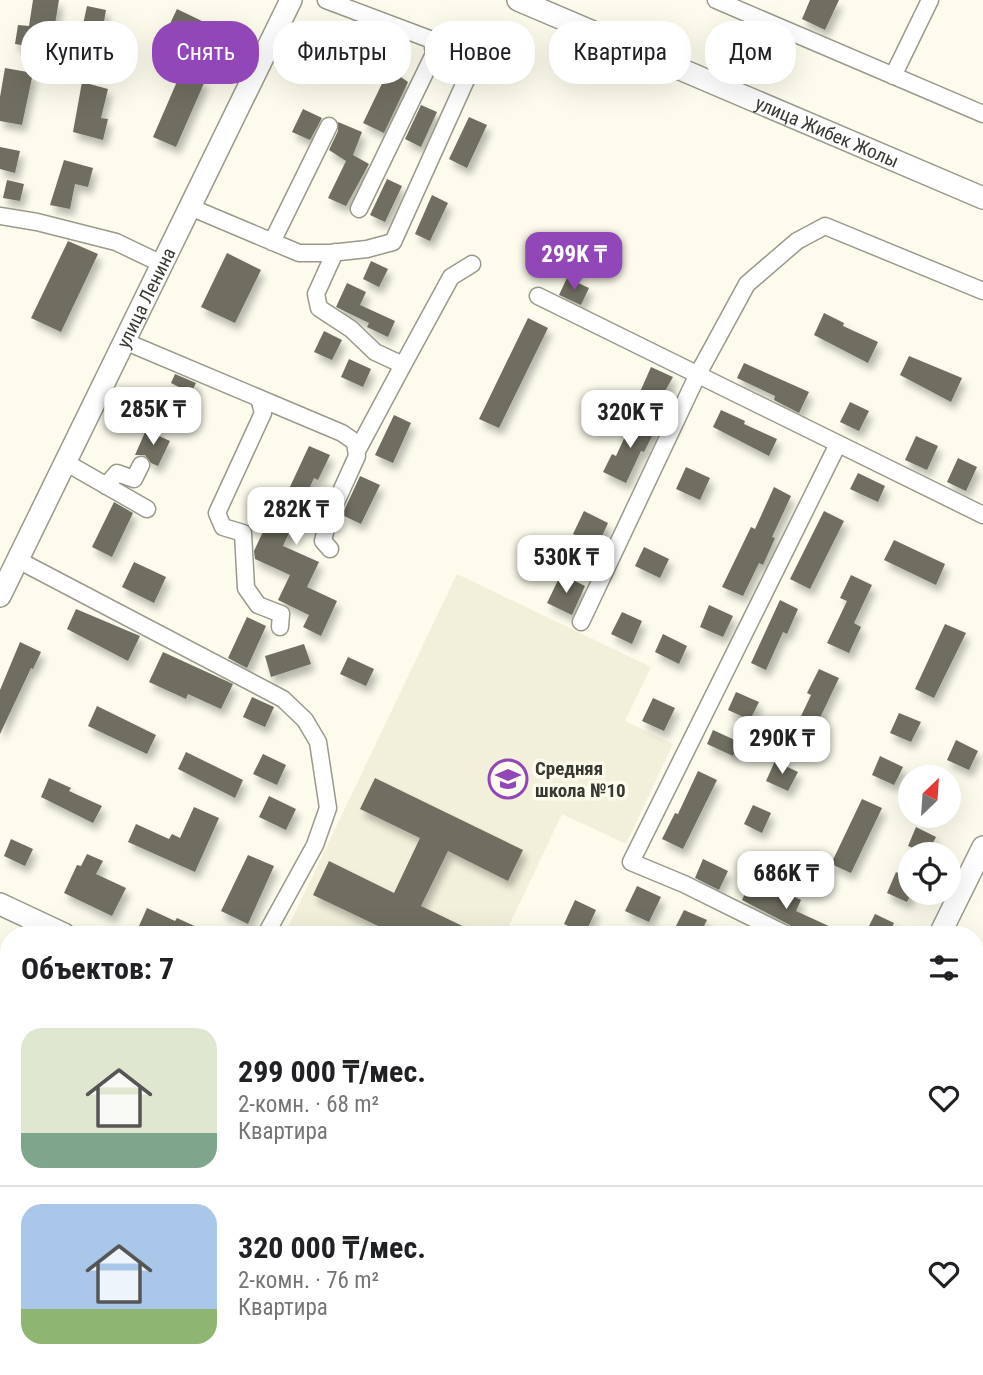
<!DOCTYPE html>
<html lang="ru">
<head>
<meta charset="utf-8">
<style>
  body { margin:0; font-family:"Roboto Condensed",sans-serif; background:#f6f6f6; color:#202124; height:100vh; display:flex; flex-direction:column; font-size:26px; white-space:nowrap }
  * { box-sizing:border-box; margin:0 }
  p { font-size:23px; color:#757577 }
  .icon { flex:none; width:38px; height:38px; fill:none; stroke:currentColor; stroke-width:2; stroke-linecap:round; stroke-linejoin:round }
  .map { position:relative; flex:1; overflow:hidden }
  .details { position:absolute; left:0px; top:926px; width:984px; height:450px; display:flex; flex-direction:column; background:#fff; border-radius:28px 28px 0 0; box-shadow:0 7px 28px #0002 }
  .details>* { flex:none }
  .hud { position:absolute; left:21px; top:21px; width:942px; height:63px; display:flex; gap:14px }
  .needle { width:46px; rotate:25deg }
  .buttons { position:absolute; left:898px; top:765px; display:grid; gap:14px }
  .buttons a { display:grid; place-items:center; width:63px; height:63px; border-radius:50%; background:#fff; box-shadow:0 7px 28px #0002; font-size:35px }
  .price { position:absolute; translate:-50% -60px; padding:0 16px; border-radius:14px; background:#fff; color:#222; font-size:23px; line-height:46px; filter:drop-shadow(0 2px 4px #0008) }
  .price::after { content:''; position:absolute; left:50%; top:42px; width:21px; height:16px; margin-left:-10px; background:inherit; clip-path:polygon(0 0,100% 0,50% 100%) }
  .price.selected { background:#9247b8; color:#fff }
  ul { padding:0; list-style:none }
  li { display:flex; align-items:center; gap:21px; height:175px; padding:0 21px }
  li+li { border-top:2px solid #e0e0e0 }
  li span { display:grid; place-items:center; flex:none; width:196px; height:140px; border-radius:21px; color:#555 }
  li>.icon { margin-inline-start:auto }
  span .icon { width:84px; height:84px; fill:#fffc; stroke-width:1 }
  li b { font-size:30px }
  h2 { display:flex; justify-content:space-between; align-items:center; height:84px; padding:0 21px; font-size:30px }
  .pill { padding:0 24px; border-radius:28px; background:#fff; box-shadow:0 7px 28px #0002; font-size:24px; line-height:63px }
  .pill.selected { background:#9247b8; color:#fff }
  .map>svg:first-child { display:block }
  .built { fill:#f2f0da }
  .building { fill:#6f6e61; filter:url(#shadow) }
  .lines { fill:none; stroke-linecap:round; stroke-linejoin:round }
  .street-casing { stroke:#9a998b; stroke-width:19 }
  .secondary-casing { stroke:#9a998b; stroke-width:24 }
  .street { stroke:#fff; stroke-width:16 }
  .secondary { stroke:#fff; stroke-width:21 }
  .labels { text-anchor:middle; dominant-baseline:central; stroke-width:7; stroke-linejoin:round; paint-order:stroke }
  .street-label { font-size:19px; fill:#393933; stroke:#fcfbec }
  .poi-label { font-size:19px; font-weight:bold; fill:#393933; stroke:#fcfbec; text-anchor:start }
</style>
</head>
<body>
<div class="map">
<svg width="983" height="1375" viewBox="0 0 983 1375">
  <defs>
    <filter id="shadow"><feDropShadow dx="4" dy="7" stdDeviation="3.5" flood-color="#0004"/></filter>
  </defs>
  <rect width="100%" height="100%" fill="#fcfbec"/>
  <path class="built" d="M 457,574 L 651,667 L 625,721 L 673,744 L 626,844 L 562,814 L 505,934 L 285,934 Z"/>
  <path class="building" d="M 33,0 L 59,0 L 55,24 L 44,22 L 40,48 L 15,44 L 18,25 L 29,26 Z
    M 810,0 L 839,0 L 825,30 L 802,19 Z
    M 87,6 L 106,10 L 102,33 L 82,29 Z
    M 177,9 L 237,38 L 227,59 L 167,30 Z
    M 97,38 L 124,43 L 121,65 L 93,61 Z
    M 5,68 L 33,73 L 22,125 L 0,121 L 0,97 Z
    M 389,69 L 408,82 L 384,133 L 363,123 Z
    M 182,70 L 205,81 L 176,147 L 153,137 Z
    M 82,82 L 108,89 L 101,118 L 108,119 L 103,140 L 73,132 Z
    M 421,105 L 437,112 L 421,147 L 405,139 Z
    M 303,109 L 322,118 L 310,140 L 292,132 Z
    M 469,117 L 487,125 L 467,168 L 449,159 Z
    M 338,122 L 362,132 L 353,155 L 369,164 L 346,206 L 328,198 L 346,161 L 329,150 L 338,131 Z
    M 0,147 L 20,151 L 15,173 L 0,169 Z
    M 64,160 L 93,168 L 88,187 L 75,184 L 70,209 L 50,205 Z
    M 387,179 L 402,186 L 385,222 L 370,215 Z
    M 7,180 L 24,184 L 20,201 L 3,198 Z
    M 432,195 L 448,203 L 430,241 L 415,234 Z
    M 68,241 L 98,254 L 61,332 L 31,318 Z
    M 227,253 L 261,270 L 235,323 L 201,307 Z
    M 371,261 L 388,269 L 379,287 L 363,279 Z
    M 567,278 L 589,288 L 581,305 L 559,295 Z
    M 347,283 L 366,292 L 360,305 L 395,321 L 388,337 L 367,327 L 369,323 L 336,307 Z
    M 824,313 L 844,323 L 843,326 L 878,342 L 868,363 L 814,335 Z
    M 528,318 L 548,328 L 499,428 L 479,419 Z
    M 324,331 L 342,340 L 332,360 L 314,352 Z
    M 909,356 L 962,378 L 951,402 L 900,375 Z
    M 349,359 L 371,369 L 363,387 L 341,377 Z
    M 744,363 L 809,392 L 799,413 L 774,400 L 775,396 L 737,378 Z
    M 651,367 L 673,377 L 660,400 L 640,392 Z
    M 175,374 L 196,383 L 191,393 L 171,383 Z
    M 850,402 L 869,411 L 859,431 L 840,422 Z
    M 721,410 L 745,421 L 744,424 L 777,439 L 769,456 L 713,427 Z
    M 394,415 L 411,423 L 393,463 L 375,455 Z
    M 634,417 L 656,428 L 644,452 L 641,451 L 626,483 L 603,472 L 612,454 L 616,456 Z
    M 146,430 L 170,441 L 158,466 L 151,463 L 145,455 L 135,455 Z
    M 916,436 L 938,446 L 927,470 L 905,460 Z
    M 309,446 L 330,455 L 318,480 L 314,478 L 283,546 L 319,562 L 307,587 L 337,601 L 321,636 L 303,627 L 309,615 L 278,600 L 290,575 L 255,559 L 254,551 L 260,538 L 285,488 L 289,489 Z
    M 958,458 L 977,467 L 966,491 L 947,482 Z
    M 686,467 L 710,478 L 700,500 L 676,489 Z
    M 858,473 L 885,486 L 878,502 L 850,489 Z
    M 360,476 L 380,485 L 361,524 L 342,515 Z
    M 774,487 L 791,496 L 772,537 L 775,538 L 763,565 L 759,563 L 743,596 L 722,587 L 751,527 L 755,529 Z
    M 114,502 L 133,513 L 112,557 L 92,547 Z
    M 584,511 L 608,523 L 598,545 L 573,534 Z
    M 824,511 L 844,521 L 810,589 L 790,579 Z
    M 894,540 L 945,564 L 936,585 L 884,560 Z
    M 644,547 L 669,559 L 660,578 L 635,566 Z
    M 134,562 L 166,577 L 154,603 L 122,587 Z
    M 561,574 L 585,586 L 572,615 L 547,603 Z
    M 851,575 L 872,585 L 854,623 L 861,627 L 849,653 L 827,643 L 847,601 L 840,598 Z
    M 780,600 L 798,609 L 787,634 L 783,632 L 766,670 L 751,663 Z
    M 709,605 L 733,616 L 723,637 L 700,627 Z
    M 76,609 L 140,636 L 128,661 L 67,629 Z
    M 622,612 L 642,621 L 632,644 L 611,634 Z
    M 247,617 L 266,626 L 247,668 L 228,658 Z
    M 945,624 L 966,633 L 934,698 L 915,689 Z
    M 663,634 L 687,646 L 679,664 L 655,652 Z
    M 20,642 L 41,652 L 33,669 L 31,668 L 0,734 L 0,690 Z
    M 304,644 L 311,664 L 271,677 L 265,656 Z
    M 163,652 L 233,684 L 221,709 L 188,694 L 186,699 L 149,682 Z
    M 348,657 L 374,669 L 366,686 L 340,674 Z
    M 819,669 L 839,678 L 808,743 L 792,735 L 811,695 L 807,693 Z
    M 736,692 L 759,702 L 750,720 L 728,710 Z
    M 252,697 L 274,707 L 265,727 L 243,717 Z
    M 653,698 L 675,708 L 664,731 L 642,721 Z
    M 97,706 L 156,735 L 147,754 L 88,726 Z
    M 899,713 L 921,722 L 911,742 L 890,733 Z
    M 713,730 L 739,742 L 733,756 L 707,744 Z
    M 956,740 L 978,751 L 969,770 L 947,760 Z
    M 186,752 L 243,780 L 235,798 L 178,769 Z
    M 263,754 L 286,765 L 277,785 L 253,774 Z
    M 880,756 L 903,767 L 894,785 L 872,775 Z
    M 775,761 L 798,772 L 788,791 L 766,781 Z
    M 698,771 L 717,780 L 683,849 L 662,839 L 675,813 L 678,814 Z
    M 49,778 L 71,788 L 69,791 L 102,806 L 93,823 L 41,797 Z
    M 375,778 L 523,850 L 508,881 L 448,851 L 421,906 L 479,934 L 395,934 L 313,895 L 329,861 L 394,893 L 420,838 L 360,809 Z
    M 269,796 L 296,809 L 286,830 L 259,817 Z
    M 862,799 L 882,808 L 851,873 L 831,864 Z
    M 753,805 L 771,813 L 762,833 L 744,824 Z
    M 194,807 L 219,818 L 195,872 L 128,842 L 136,824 L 169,839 L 172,834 L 180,838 Z
    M 916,827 L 936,837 L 927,854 L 908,846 Z
    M 11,839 L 33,849 L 25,866 L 4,856 Z
    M 87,854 L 103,861 L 96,874 L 126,888 L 112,916 L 64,893 L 77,865 L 81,866 Z
    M 248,855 L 274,866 L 248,924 L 221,911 Z
    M 703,859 L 728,871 L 719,890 L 695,878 Z
    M 896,872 L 910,879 L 910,896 L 907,902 L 887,893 Z
    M 750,883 L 781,898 L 784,892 L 801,900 L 796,911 L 846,934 L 802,934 L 795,931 L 790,925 L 742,900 Z
    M 637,886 L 661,897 L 649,922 L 625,911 Z
    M 575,900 L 596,910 L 585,934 L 564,924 Z
    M 147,908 L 175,921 L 177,918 L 212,934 L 158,934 L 139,926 Z
    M 684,910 L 707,920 L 700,934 L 672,934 Z
    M 875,914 L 894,923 L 889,934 L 865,934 Z"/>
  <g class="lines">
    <defs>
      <path id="street" d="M 326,0 L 432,40 L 434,54 L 359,209
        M 716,0 L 983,114
        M 893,76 L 930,0
        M 190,207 L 299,253 L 330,253 L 367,249 L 393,242 L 475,60
        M 0,216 L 37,222 L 116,242 L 162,264
        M 272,242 L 329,126
        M 335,252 L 316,294 L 319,308 L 351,329 L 375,352 L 403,365 L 357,451
        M 538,296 L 983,515
        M 124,341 L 342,433 L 355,442 L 357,456 L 328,520 L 323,541 L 330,549
        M 403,365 L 451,277 L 472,264
        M 259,398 L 263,413 L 217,513 L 223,527 L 243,533 L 246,588 L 258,605 L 281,614 L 280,627
        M 65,462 L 147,509
        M 106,486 L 117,473 L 134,479 L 141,465
        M 18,560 L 283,699 L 305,720 L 318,742 L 328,808 L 315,845 L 266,934
        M 581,622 L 698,374 L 747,284 L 797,241 L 825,226 L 983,291
        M 785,934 L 684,884 L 631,862 L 838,444"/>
      <g id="secondary">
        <path id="s1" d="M 518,0 L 983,198"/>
        <path id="s2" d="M 0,596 L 291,0"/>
        <path d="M 0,904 L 64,934"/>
        <path d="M 940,934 L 983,847"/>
        <path d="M 716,1375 L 721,1367"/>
      </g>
    </defs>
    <use href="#street" class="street-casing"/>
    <use href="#secondary" class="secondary-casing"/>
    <use href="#street" class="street"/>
    <use href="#secondary" class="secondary"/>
  </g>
  <defs>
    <symbol id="school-ring" viewBox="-11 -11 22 22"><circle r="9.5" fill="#fcfbec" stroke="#9247b8" stroke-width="1.5"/><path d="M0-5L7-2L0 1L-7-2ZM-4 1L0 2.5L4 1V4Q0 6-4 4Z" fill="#9247b8"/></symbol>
  </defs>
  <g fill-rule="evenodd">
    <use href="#school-ring" x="486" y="757" width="44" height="44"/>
  </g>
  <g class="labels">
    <g class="street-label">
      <text stroke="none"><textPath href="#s1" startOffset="336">улица Жибек Жолы</textPath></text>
      <text stroke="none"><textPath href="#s2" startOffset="332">улица Ленина</textPath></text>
    </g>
    <g class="poi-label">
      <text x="535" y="768">Средняя<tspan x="535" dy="22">школа №10</tspan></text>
    </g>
  </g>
</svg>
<div class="buttons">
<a><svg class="needle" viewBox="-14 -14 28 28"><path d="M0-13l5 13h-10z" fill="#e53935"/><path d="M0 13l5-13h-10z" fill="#757577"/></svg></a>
<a><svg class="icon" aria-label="locate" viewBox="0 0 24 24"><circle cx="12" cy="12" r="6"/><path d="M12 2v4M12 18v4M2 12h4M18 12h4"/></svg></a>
</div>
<b class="price selected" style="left:574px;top:292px">299K ₸</b>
<b class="price" style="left:153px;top:447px">285K ₸</b>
<b class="price" style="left:630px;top:450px">320K ₸</b>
<b class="price" style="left:296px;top:547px">282K ₸</b>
<b class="price" style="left:566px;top:595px">530K ₸</b>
<b class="price" style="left:782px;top:776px">290K ₸</b>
<b class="price" style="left:786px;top:911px">686K ₸</b>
<div class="hud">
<a class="pill">Купить</a>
<a class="pill selected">Снять</a>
<a class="pill">Фильтры</a>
<a class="pill">Новое</a>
<a class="pill">Квартира</a>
<a class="pill">Дом</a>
</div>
<section class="details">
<h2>Объектов: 7<svg class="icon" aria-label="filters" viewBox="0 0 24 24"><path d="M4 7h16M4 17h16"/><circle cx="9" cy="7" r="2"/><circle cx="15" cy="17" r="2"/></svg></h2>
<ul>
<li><span style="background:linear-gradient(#dfe7d0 75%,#7fa58c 0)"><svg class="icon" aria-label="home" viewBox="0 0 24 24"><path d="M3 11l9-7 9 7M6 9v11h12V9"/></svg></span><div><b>299 000 ₸/мес.</b><p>2-комн. · 68 m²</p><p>Квартира</p></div><svg class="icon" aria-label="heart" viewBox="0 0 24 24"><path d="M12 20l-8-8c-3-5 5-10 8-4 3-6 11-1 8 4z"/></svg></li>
<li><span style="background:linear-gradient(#a9c7e8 75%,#8fb573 0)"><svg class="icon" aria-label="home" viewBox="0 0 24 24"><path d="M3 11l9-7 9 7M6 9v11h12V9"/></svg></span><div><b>320 000 ₸/мес.</b><p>2-комн. · 76 m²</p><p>Квартира</p></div><svg class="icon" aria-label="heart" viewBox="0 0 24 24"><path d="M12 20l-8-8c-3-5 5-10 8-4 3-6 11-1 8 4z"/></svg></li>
</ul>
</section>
</div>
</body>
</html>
